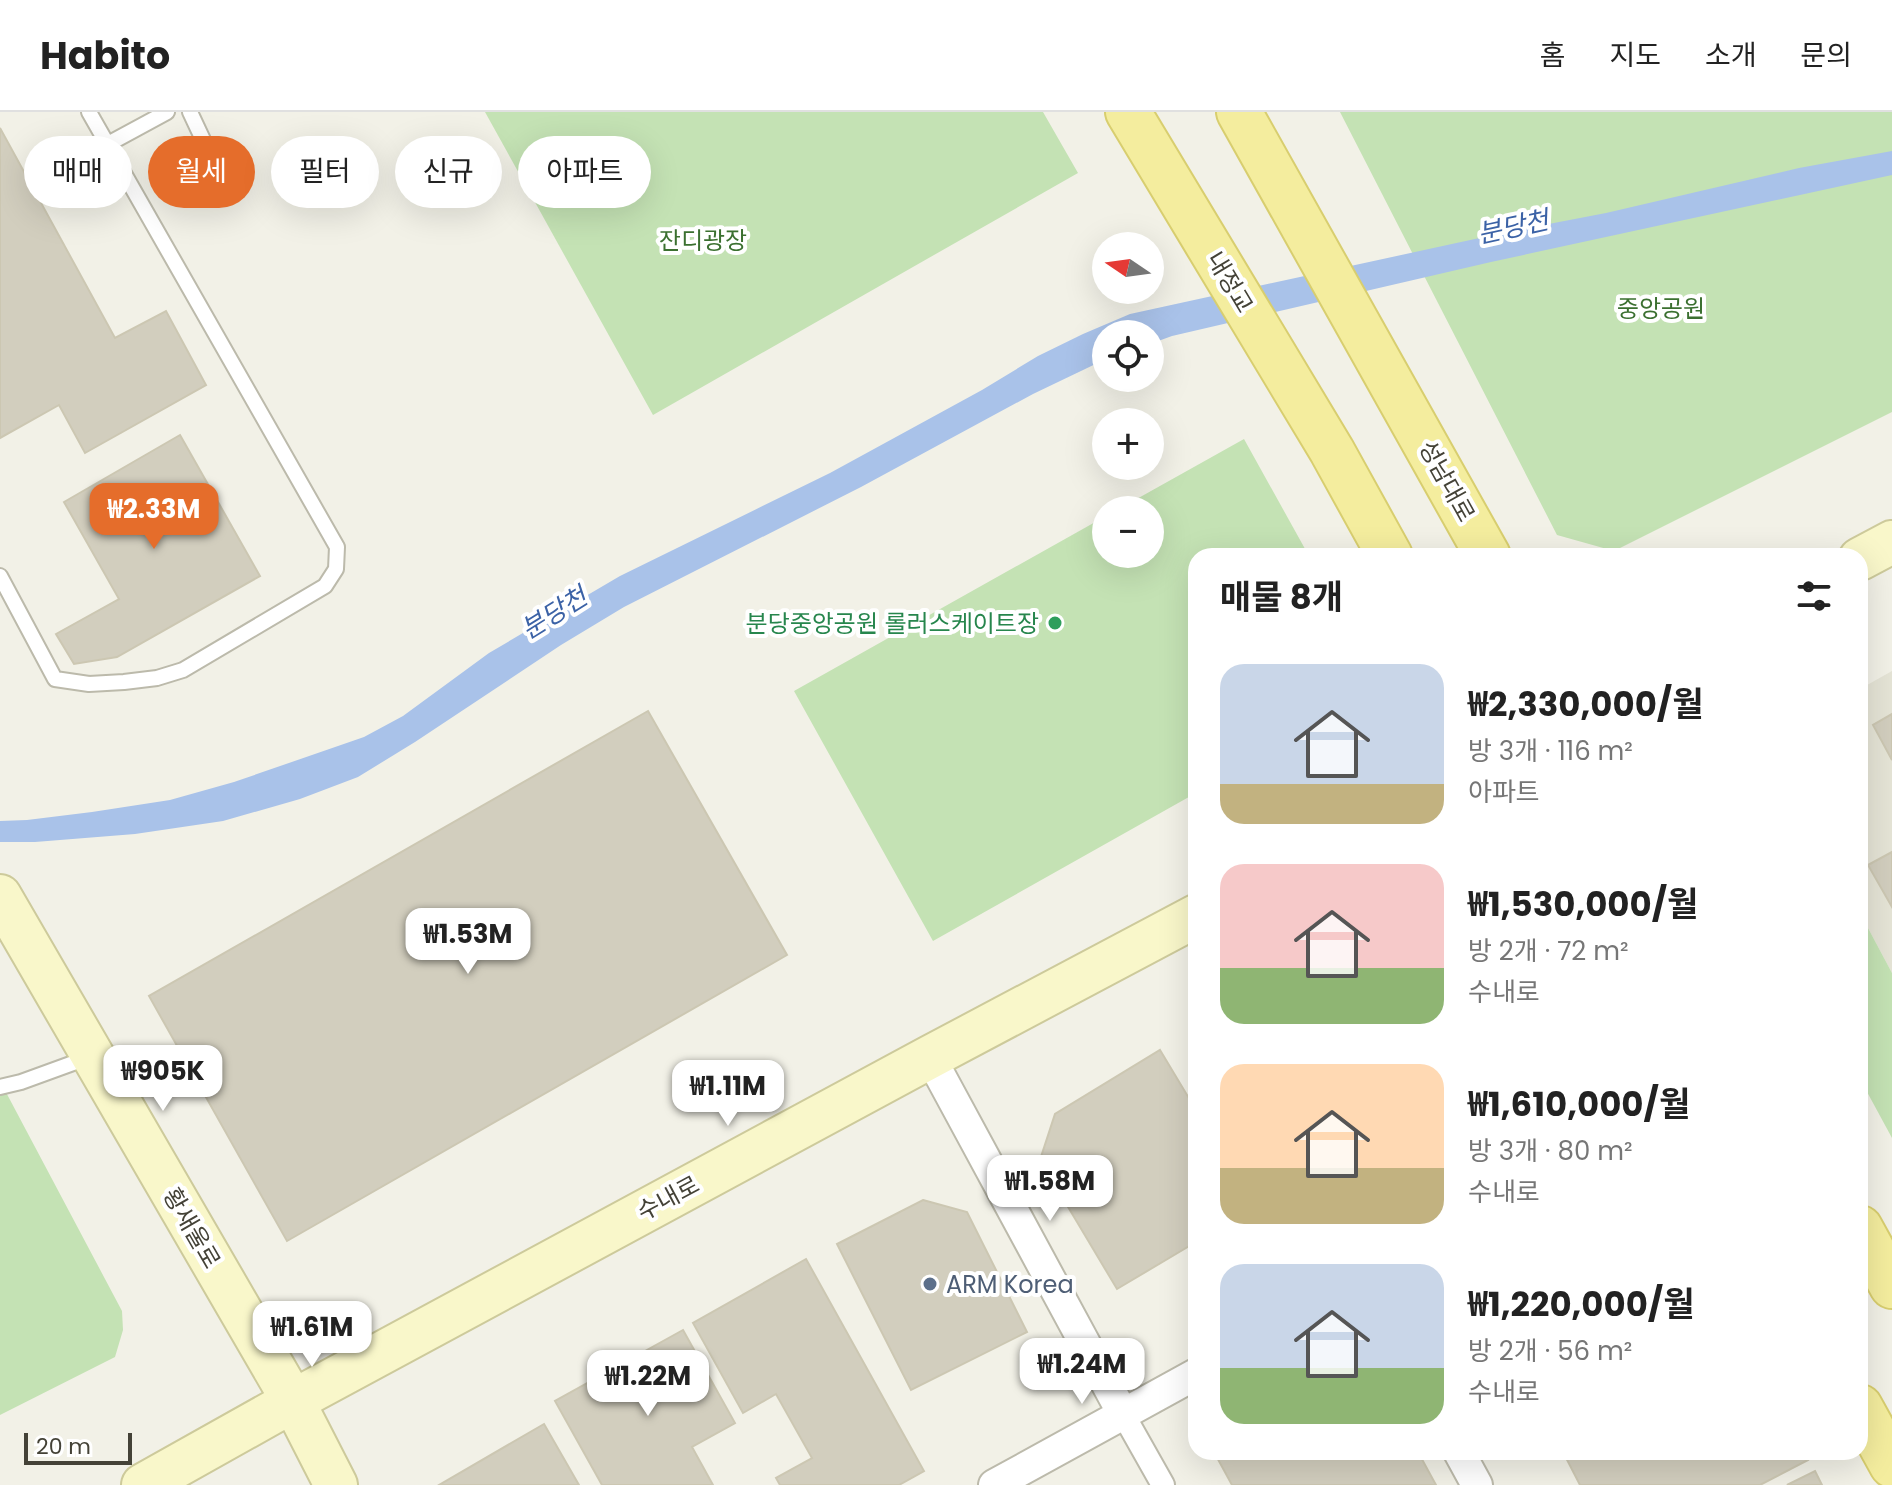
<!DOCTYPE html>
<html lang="ko">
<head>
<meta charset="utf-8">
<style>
  body { margin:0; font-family:Poppins,"Noto Sans KR",sans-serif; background:#f6f6f6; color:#222; height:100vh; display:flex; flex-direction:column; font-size:30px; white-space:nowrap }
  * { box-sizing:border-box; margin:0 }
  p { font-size:26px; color:#767676 }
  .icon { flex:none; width:44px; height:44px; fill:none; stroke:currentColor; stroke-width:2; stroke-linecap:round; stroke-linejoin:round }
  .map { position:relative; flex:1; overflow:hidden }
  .panel { position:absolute; left:1188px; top:436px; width:680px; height:912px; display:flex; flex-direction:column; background:#fff; border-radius:24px; box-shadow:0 8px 32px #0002 }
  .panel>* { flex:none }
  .banner { position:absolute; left:24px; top:24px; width:760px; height:72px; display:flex; gap:16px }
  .needle { width:52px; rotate:283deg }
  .controls { position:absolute; left:1092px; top:120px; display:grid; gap:16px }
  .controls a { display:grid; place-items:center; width:72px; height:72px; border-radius:50%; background:#fff; box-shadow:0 8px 32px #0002; font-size:40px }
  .scale { position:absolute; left:24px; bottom:20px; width:108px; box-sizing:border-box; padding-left:8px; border:4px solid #444237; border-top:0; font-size:22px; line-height:28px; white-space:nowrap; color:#444237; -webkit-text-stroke:6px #fff; paint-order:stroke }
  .price { position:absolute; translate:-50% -68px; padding:0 18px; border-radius:16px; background:#fff; color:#222; font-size:26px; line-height:52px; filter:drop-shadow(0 2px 4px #0008) }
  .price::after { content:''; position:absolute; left:50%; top:48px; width:24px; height:18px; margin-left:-12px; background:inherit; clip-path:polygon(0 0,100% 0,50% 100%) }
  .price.current { background:#e56d2b; color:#fff }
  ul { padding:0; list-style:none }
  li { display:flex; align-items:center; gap:24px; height:200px; padding:0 32px }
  li span { display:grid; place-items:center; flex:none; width:224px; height:160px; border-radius:24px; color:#555 }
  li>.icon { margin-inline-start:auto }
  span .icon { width:96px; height:96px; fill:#fffc; stroke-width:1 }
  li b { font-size:34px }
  h2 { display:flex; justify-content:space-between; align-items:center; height:96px; padding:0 32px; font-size:34px }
  .chip { padding:0 28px; border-radius:36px; background:#fff; box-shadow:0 8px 32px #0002; font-size:28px; line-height:72px }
  .chip.current { background:#e56d2b; color:#fff }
  header { display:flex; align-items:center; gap:48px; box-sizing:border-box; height:112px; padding:0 40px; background:#fff; border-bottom:2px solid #e0e0e0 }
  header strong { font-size:38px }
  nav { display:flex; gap:44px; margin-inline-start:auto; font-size:28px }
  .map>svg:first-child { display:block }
  .residential { fill:#e5e4d6 }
  .green { fill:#c4e2b4 }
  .water { fill:#a9c2e9 }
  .building { fill:#d2cebe; stroke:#ccc7b2; stroke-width:2 }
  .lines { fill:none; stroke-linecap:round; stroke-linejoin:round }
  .service-casing { stroke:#bcbaab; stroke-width:18 }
  .pedestrian-casing { stroke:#bcbaab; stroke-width:26 }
  .minor-casing { stroke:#bcbaab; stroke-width:34 }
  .secondary-casing { stroke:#cdca9b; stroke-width:46 }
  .primary-casing { stroke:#d8ce6f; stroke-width:48 }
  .service { stroke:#fff; stroke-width:14 }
  .pedestrian { stroke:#fff; stroke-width:22 }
  .minor { stroke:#fff; stroke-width:30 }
  .secondary { stroke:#f9f7ca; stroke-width:42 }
  .primary { stroke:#f4ed9e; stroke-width:44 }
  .leisure-dot { fill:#2e9e5b; stroke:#fff; stroke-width:3 }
  .service-dot { fill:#5c6f8a; stroke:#fff; stroke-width:3 }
  .labels { text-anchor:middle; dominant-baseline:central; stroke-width:8; stroke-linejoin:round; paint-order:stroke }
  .park-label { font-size:24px; fill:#3b7030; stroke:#fff }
  .street-label { font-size:24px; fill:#444237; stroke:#fff }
  .leisure-label { font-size:24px; fill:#27864d; stroke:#fff; text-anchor:end }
  .service-label { font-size:24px; fill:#4e5e75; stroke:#fff; text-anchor:start }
  .water-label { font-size:26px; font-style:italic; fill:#3b62a6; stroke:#fff }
</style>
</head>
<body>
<header>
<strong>Habito</strong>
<nav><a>홈</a><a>지도</a><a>소개</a><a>문의</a></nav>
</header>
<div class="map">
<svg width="1892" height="1373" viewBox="0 0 1892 1373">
  <rect width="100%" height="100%" fill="#f2f1e7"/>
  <path class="residential" d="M 1892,559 L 1892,861 L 1860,801 L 1860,577 Z"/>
  <path class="green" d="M 485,0 L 1043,0 L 1078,61 L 653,303 Z
    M 1340,0 L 1892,0 L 1892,300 L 1614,439 L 1557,423 Z
    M 1244,327 L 1309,444 L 1196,444 L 1196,681 L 933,829 L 794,579 L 1106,404 L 1106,442 L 1150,442 L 1150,398 L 1117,398 Z
    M 1860,801 L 1892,861 L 1892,1026 L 1860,967 Z
    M 0,969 L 122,1199 L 123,1218 L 115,1245 L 0,1303 Z"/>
  <path class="water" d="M 1892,39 L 1892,63 L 1491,150 L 1172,224 L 1150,232 L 1150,222 L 1106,222 L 1106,247 L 1033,282 L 861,375 L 624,495 L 561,533 L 415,630 L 358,665 L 300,687 L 223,709 L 135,722 L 35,730 L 0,730 L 0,709 L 27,708 L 92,700 L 170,688 L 234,670 L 364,625 L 403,604 L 489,541 L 620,464 L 830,361 L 982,278 L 1038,244 L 1083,222 L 1130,202 L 1507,120 L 1606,101 L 1799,56 Z"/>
  <path class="building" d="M 0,16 L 115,226 L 166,199 L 206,273 L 85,341 L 59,293 L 0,326 Z
    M 180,323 L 260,464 L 117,545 L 74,552 L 56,522 L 119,487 L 64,390 Z
    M 648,599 L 787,843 L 287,1129 L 149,884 Z
    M 1892,602 L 1892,648 L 1873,613 Z
    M 1892,740 L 1892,795 L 1868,753 Z
    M 1160,938 L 1196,998 L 1196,1130 L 1117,1177 L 1040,1048 L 1055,1002 Z
    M 923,1088 L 967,1100 L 1027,1220 L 911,1278 L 837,1132 Z
    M 806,1147 L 924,1359 L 899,1373 L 780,1373 L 776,1366 L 812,1346 L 776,1282 L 743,1301 L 693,1211 Z
    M 683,1218 L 735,1311 L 692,1335 L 713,1373 L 602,1373 L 555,1289 Z
    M 544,1312 L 579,1373 L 439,1373 Z
    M 1214,1340 L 1418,1340 L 1436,1373 L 1232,1373 Z
    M 1563,1340 L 1804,1340 L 1808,1348 L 1760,1373 L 1580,1373 Z
    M 1815,1359 L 1822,1373 L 1787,1373 Z"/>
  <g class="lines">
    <defs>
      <path id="service" d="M 190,0 L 220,64
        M 108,32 L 167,0
        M 0,464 L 55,567 L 89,572 L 124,570 L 157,566 L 183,558 L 325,474 L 336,457 L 337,435 L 89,0
        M 0,975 L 21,970 L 87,946"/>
      <path id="pedestrian" d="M 1123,1302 L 1163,1373"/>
      <path id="minor" d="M 930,945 L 1123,1302
        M 1459,1340 L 1477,1373
        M 994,1373 L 1196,1262"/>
      <path id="secondary" d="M 1860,447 L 1892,430
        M 0,784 L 293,1289 L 336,1373
        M 143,1373 L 293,1289 L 930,945 L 1196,804"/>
      <path id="primary" d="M 1128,0 L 1332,339 L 1390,444
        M 1239,0 L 1488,444
        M 1860,1116 L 1892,1174
        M 1860,1295 L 1892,1353"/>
    </defs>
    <use href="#service" class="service-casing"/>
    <use href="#pedestrian" class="pedestrian-casing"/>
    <use href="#minor" class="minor-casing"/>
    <use href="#secondary" class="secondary-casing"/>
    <use href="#primary" class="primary-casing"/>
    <use href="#service" class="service"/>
    <use href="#pedestrian" class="pedestrian"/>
    <use href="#minor" class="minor"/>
    <use href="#secondary" class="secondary"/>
    <use href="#primary" class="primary"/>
  </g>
  <circle class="leisure-dot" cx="1055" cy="511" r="8"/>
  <circle class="service-dot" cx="930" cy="1172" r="8"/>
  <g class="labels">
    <g class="park-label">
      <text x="703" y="128">잔디광장</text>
      <text x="1661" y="196">중앙공원</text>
    </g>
    <g class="street-label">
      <text transform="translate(1230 170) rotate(59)">내정교</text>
      <text transform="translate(1447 369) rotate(61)">성남대로</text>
      <text transform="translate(668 1086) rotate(-28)">수내로</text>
      <text transform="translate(192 1116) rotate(60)">황새울로</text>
    </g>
    <g class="leisure-label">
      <text x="1039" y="511">분당중앙공원 롤러스케이트장</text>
    </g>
    <g class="service-label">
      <text x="946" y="1172">ARM Korea</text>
    </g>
    <g class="water-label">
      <text transform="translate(1513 115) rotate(-12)">분당천</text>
      <text transform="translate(554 501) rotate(-32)">분당천</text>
    </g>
  </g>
</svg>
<div class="controls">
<a><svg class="needle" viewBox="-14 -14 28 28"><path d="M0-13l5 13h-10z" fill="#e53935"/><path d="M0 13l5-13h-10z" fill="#767676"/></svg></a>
<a><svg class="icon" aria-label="locate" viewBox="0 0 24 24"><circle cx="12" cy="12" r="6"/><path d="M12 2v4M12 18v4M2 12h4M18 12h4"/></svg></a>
<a>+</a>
<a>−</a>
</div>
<div class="scale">20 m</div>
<b class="price current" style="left:154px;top:439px">₩2.33M</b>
<b class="price" style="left:468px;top:864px">₩1.53M</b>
<b class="price" style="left:163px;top:1001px">₩905K</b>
<b class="price" style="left:728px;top:1016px">₩1.11M</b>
<b class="price" style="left:1050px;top:1111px">₩1.58M</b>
<b class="price" style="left:312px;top:1257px">₩1.61M</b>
<b class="price" style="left:1082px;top:1294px">₩1.24M</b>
<b class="price" style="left:648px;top:1306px">₩1.22M</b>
<div class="banner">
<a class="chip">매매</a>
<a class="chip current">월세</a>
<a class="chip">필터</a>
<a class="chip">신규</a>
<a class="chip">아파트</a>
</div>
<section class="panel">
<h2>매물 8개<svg class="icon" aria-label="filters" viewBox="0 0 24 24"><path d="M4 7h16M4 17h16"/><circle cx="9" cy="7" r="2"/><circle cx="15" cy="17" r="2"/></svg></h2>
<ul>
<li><span style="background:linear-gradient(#c9d6e8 75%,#c2b280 0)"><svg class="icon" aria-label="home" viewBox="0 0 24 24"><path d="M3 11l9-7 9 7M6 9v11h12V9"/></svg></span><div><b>₩2,330,000/월</b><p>방 3개 · 116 m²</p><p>아파트</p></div></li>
<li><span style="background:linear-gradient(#f6c9c9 65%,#8fb573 0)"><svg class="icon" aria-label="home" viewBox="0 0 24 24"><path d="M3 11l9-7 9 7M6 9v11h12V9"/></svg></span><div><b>₩1,530,000/월</b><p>방 2개 · 72 m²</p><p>수내로</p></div></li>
<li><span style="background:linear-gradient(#ffd9b3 65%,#c2b280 0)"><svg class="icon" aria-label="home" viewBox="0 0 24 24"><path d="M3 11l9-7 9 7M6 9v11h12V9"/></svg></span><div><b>₩1,610,000/월</b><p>방 3개 · 80 m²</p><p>수내로</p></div></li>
<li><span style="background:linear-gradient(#c9d6e8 65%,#8fb573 0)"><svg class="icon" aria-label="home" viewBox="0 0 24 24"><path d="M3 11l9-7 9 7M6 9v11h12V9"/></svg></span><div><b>₩1,220,000/월</b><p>방 2개 · 56 m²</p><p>수내로</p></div></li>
</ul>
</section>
</div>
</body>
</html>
